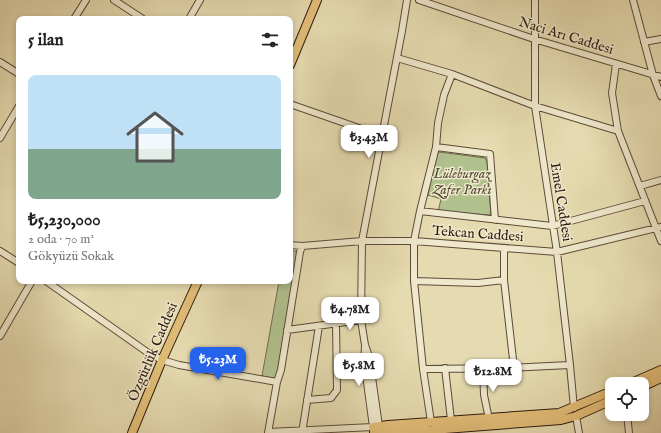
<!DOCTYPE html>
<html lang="tr">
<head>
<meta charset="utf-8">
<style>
  body { margin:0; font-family:"IM FELL English",serif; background:#f2f2f2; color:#202124; height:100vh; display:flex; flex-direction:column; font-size:15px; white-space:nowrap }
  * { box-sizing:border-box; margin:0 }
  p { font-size:13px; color:#757577 }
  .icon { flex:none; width:22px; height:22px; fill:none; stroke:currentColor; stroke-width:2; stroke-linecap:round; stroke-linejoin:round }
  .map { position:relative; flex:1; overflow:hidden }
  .details { position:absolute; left:16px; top:16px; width:277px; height:268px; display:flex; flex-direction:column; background:#fff; border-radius:8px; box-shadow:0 2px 6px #0003 }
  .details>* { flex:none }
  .controls { position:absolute; left:605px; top:377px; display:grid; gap:8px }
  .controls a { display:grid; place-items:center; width:44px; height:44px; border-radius:8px; background:#fff; box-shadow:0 2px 6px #0003; font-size:20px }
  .price { position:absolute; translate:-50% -34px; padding:0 9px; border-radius:8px; background:#fff; color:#222; font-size:13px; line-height:26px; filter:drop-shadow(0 1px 2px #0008) }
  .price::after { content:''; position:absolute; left:50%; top:24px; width:12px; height:9px; margin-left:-6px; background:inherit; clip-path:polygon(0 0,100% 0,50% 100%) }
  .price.active { background:#2563eb; color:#fff }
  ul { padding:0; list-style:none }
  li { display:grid; align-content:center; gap:8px; height:212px; padding:0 12px }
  li span { display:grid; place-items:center; height:124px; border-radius:8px; color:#555 }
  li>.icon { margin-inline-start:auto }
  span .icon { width:72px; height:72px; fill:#fffc; stroke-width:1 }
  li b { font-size:17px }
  h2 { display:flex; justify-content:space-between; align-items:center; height:48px; padding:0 12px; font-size:17px }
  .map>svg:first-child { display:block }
  .green { fill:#b1c18e; stroke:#706e4f }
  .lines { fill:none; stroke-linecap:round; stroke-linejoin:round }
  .minor-casing { stroke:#5c4b38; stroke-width:8 }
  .major-casing { stroke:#2e1b10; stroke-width:10 }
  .minor { stroke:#efe8cc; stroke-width:6 }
  .major { stroke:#e3be78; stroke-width:8 }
  .labels { text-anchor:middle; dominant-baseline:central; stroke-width:3; stroke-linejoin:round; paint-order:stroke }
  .street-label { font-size:14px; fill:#2e1b10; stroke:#efe8cc }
  .park-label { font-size:14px; font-style:italic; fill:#554d36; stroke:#efe8cc }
</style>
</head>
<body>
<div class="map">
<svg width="661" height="433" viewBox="0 0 661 433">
  <rect width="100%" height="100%" fill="#e6dbb0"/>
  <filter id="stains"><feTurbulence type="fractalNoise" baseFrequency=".005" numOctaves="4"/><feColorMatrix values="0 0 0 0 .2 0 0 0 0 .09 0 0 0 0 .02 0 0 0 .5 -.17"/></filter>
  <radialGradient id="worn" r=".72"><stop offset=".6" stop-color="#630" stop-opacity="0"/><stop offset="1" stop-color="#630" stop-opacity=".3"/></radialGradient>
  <path class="green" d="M 439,152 L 485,158 L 487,162 L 491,215 L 438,212 L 441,199 L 428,195 L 436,154 Z
    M 290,250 L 298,252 L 276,379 L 262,376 L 279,281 L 290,281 Z"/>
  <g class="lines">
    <defs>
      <path id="minor" d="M 114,0 L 143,19
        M 419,0 L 534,39 L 661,77
        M 535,0 L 535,106 L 557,252 L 570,365 L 574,408
        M 633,0 L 653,75 L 661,96
        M 74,19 L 86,0
        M 189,19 L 200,0
        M 644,42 L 661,39
        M 397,58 L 452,74 L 535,106 L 618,131
        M 0,62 L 19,74
        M 616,64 L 612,93 L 618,131 L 661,241
        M 290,104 L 382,136
        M 0,138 L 19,106
        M 436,147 L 490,154 L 495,220
        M 640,186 L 661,180
        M 420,211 L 552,226 L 645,201
        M 290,245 L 302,246 L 362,241 L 414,241 L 557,252 L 661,227
        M 504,248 L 504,280 L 514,368
        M 0,251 L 19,263
        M 46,281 L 147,352 L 162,360 L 179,365 L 277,382
        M 414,281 L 478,283 L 504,280
        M 287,330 L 361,320
        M 0,336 L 32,281
        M 445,368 L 451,420
        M 483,368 L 484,395 L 489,419
        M 423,369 L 507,368 L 570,365
        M 307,400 L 331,398 L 337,390 L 336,324
        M 627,414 L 629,433
        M 576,416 L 579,433
        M 431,422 L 423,369 L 414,281 L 414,241 L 420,211 L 436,147 L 438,123 L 444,95 L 452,74
        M 379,426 L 369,356 L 365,345 L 361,320 L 362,241 L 402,31 L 407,0
        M 268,432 L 373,427 L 364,360 L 365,347
        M 268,433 L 277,382 L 281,370 L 300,252 L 302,246
        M 302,433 L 319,326"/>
      <path id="major" d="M 290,65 L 317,0
        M 629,384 L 661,370
        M 642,387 L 661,378
        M 374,432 L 432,430 L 561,420 L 576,416 L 612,400
        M 132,433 L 162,360 L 198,281
        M 375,433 L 373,427 L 388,425 L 559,413 L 612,391"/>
    </defs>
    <use href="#minor" class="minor-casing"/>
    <use href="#major" class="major-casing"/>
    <use href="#minor" class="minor"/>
    <use href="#major" class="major"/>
  </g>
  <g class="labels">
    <g class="street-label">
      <text transform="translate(566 36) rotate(17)">Naci Arı Caddesi</text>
      <text transform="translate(561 202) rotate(81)">Emel Caddesi</text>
      <text transform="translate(478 234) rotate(4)">Tekcan Caddesi</text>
      <text transform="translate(153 352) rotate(-67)">Özgürlük Caddesi</text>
    </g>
    <g class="park-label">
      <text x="462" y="174">Lüleburgaz<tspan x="462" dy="16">Zafer Parkı</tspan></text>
    </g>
  </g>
  <rect width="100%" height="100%" filter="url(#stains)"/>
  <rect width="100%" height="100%" fill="url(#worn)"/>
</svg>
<div class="controls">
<a><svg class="icon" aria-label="locate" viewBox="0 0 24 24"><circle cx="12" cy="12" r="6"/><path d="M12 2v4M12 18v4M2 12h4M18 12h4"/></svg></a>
</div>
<b class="price" style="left:369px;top:159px">₺3.43M</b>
<b class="price" style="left:350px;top:331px">₺4.78M</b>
<b class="price active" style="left:218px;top:381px">₺5.23M</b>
<b class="price" style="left:359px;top:387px">₺5.8M</b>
<b class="price" style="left:493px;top:393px">₺12.8M</b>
<section class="details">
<h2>5 ilan<svg class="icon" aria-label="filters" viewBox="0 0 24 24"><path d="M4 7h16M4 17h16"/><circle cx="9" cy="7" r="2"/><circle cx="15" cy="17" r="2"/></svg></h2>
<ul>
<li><span style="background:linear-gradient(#bfe0f5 60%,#7fa58c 0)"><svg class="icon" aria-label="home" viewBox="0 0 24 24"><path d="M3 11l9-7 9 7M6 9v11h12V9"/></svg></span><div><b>₺5,230,000</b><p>2 oda · 70 m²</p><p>Gökyüzü Sokak</p></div></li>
</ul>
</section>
</div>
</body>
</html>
